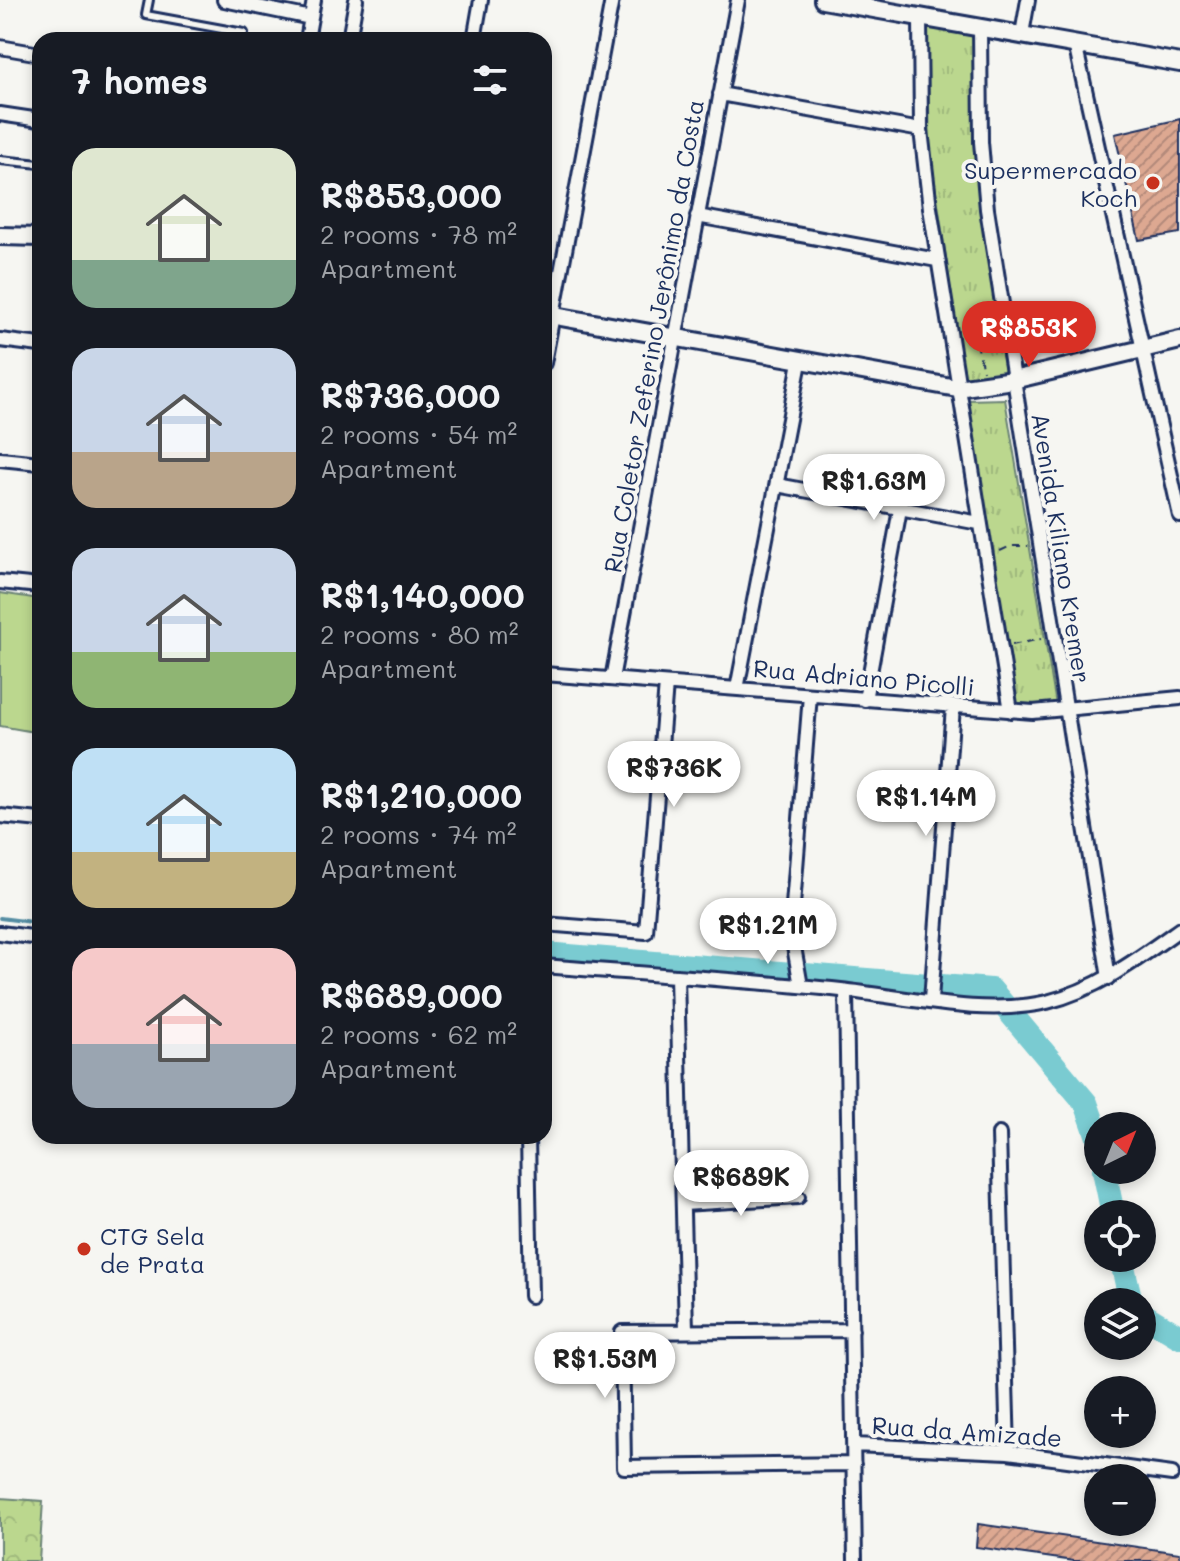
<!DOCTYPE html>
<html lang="en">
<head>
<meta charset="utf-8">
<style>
  body { margin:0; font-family:Mali,sans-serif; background:#20242c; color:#f1f3f6; height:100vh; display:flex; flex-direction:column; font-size:30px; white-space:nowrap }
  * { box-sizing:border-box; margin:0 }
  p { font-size:26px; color:#9ea1a6 }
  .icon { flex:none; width:44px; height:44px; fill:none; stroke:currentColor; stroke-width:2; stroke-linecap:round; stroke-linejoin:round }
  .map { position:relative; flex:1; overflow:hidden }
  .sheet { position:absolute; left:32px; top:32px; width:520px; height:1112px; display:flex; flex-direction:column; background:#171b24; border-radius:24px; box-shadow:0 4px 12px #0003 }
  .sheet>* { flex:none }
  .needle { width:52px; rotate:43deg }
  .controls { position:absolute; left:1084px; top:1112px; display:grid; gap:16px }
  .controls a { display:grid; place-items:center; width:72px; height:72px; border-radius:50%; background:#171b24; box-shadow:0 4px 12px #0003; font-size:40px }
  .price { position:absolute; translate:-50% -68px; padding:0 18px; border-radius:28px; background:#fff; color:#222; font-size:26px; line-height:52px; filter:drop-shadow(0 2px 4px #0008) }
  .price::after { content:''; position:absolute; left:50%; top:48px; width:24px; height:18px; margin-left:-12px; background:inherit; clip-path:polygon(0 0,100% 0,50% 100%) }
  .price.current { background:#d93025; color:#fff }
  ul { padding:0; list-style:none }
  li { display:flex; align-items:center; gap:24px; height:200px; padding:0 40px }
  li span { display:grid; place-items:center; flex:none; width:224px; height:160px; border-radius:24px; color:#555 }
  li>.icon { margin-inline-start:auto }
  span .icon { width:96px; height:96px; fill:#fffc; stroke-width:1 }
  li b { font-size:34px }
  h2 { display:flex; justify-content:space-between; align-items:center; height:96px; padding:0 40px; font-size:34px }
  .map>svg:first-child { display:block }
  .grass { fill:url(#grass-tufts); stroke:#6b8376; stroke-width:2 }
  .forest { fill:url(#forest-crowns); stroke:#6b8376; stroke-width:2 }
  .garden { fill:#bbd78e; stroke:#6b8376; stroke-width:2 }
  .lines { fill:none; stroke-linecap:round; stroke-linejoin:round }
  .stream { stroke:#548da3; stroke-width:4 }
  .river { stroke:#7acbd1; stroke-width:24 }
  .building { fill:url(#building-hatch); stroke:#1b2f5e; stroke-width:2 }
  .lane-casing { stroke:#1b2f5e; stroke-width:12 }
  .street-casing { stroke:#1b2f5e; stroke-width:18 }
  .secondary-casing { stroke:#1b2f5e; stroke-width:22 }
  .path { stroke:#1b2f5e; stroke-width:2; stroke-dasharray:8 6; stroke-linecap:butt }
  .lane { stroke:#f6f6f2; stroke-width:6 }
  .street { stroke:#f6f6f2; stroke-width:12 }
  .secondary { stroke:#f6f6f2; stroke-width:16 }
  .poi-dot { fill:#c8321e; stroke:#f6f6f2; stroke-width:3 }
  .labels { text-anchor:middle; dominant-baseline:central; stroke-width:8; stroke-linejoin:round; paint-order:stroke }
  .poi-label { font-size:24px; fill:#1b2f5e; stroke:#f6f6f2; text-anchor:end }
  .street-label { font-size:24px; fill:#1b2f5e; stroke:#f6f6f2 }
</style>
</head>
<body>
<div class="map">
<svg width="1180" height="1561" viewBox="0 0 1180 1561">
  <defs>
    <pattern id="grass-tufts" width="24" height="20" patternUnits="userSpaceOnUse" patternTransform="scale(2)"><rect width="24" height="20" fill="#bbd78e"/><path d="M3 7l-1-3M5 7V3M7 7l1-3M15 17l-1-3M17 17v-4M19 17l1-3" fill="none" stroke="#a0b97d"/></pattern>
    <pattern id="forest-crowns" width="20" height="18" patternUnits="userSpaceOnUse" patternTransform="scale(2)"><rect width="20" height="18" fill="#bbd78e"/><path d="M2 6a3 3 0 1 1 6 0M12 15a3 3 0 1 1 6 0" fill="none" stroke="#a0b97d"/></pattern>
    <pattern id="building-hatch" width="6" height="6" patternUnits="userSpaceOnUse" patternTransform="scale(2)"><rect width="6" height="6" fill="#dda891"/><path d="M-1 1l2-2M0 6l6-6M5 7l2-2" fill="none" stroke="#b2897a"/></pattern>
  </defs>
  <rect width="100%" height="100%" fill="#f6f6f2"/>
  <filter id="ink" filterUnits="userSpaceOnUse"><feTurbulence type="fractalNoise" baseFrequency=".0125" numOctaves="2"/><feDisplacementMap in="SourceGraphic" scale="16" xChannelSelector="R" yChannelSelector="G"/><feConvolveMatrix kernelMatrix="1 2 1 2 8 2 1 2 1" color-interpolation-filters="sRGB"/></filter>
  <g filter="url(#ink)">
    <path class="grass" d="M 927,24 L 974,30 L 978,192 L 1005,372 L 964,381 L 930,149 Z
      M 1005,399 L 1056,705 L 1016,703 L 966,400 Z"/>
    <path class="forest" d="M 0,1498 L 43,1501 L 39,1561 L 0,1561 Z"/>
    <path class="garden" d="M 0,593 L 40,599 L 40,733 L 0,726 Z"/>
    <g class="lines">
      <path class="stream" d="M 0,918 L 40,923"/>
      <path class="river" d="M 544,954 L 991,990 L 1086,1103 L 1098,1137
        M 1104,1170 L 1113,1214
        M 1121,1258 L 1131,1302
        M 1142,1314 L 1180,1337"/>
    </g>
    <path class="building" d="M 1180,119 L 1180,233 L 1139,240 L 1115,134 Z
      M 978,1524 L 1180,1553 L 1180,1561 L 1074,1561 L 976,1547 Z"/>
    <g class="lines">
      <defs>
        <path id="lane" d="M 149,0 L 146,15 L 244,33
          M 0,160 L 40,164"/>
        <path id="street" d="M 224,0 L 311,18
          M 920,17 L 921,130 L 930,208 L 1011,711
          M 980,27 L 981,142 L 987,209 L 1109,978
          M 1022,34 L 1028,0
          M 307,40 L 314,0
          M 349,40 L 356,0
          M 474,40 L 481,0
          M 1075,44 L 1180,516
          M 0,47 L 40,54
          M 720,94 L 921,130
          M 0,114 L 40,120
          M 697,216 L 937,260
          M 0,340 L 40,345
          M 544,363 L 612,0
          M 0,459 L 40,463
          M 777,485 L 979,523
          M 0,582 L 40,586
          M 544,674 L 1033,712 L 1180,698
          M 612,679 L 738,0
          M 737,689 L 800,362
          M 865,700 L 900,509
          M 0,816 L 40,820
          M 544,924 L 646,932 L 666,684
          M 0,933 L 40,938
          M 544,966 C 643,974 743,980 841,990 C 907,997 982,1017 1047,1002 C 1098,989 1138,959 1180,929
          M 677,976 L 686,1330
          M 801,986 L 791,930 L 810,695
          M 846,991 L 855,1561
          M 931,1000 L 953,707
          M 999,1134 L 1008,1452
          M 528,1136 L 531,1296
          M 683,1204 L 798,1197
          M 852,1330 L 622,1332 L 624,1467 L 854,1464
          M 854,1445 L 1008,1452 L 1172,1474"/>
        <path id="secondary" d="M 823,0 L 1180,63
          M 0,236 L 40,237
          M 544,314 L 957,388 L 1013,380 L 1180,340"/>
      </defs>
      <use href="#lane" class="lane-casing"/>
      <use href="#street" class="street-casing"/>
      <use href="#secondary" class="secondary-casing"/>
      <path class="path" d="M 974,329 L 983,371
        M 962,330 L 991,327
        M 1000,551 L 1011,546 L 1028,546
        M 1012,645 L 1041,639"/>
      <use href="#lane" class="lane"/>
      <use href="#street" class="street"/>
      <use href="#secondary" class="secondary"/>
    </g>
  </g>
  <g class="poi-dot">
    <circle cx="1153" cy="183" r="8"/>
    <circle cx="84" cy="1249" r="8"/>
  </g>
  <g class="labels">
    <g class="poi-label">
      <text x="1137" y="169">Supermercado<tspan x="1137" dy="28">Koch</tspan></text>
      <text x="100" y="1235" text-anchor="start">CTG Sela<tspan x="100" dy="28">de Prata</tspan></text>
    </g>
    <g class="street-label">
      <text transform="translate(653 336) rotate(-80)">Rua Coletor Zeferino Jerônimo da Costa</text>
      <text transform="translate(1062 548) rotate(81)">Avenida Kiliano Kremer</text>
      <text transform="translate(864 677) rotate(5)">Rua Adriano Picolli</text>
      <text transform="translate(967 1431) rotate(4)">Rua da Amizade</text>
    </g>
  </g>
</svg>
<div class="controls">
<a><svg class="needle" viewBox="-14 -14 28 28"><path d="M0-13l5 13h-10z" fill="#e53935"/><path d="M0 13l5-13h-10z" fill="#9ea1a6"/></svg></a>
<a><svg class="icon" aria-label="locate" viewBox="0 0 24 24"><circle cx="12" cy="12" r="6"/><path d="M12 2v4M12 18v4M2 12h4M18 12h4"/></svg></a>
<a><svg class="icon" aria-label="layers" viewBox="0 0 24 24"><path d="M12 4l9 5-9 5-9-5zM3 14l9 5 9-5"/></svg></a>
<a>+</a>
<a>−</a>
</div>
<b class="price current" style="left:1029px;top:369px">R$853K</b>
<b class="price" style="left:874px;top:522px">R$1.63M</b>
<b class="price" style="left:674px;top:809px">R$736K</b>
<b class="price" style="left:926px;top:838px">R$1.14M</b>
<b class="price" style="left:768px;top:966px">R$1.21M</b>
<b class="price" style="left:741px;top:1218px">R$689K</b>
<b class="price" style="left:605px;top:1400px">R$1.53M</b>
<section class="sheet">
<h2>7 homes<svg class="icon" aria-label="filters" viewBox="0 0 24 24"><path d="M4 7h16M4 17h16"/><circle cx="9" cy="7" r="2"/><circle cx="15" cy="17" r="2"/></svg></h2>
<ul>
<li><span style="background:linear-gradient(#dfe7d0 70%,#7fa58c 0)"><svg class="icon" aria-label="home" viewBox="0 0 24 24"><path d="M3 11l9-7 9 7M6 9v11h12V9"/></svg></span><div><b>R$853,000</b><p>2 rooms · 78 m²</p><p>Apartment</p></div></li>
<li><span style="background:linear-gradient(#c9d6e8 65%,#b9a48a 0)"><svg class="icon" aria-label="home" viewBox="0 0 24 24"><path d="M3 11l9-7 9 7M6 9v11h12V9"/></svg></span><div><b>R$736,000</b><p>2 rooms · 54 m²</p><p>Apartment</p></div></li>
<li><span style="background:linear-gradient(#c9d6e8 65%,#8fb573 0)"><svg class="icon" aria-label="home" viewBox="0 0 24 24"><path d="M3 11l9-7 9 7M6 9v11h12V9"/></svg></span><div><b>R$1,140,000</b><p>2 rooms · 80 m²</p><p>Apartment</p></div></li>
<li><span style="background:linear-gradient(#bfe0f5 65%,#c2b280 0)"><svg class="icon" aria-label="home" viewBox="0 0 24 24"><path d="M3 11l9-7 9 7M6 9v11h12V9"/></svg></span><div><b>R$1,210,000</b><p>2 rooms · 74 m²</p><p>Apartment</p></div></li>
<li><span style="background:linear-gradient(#f6c9c9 60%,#9aa5b1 0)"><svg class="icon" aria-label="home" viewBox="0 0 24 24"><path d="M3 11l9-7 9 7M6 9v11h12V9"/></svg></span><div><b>R$689,000</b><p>2 rooms · 62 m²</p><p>Apartment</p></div></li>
</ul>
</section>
</div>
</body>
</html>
